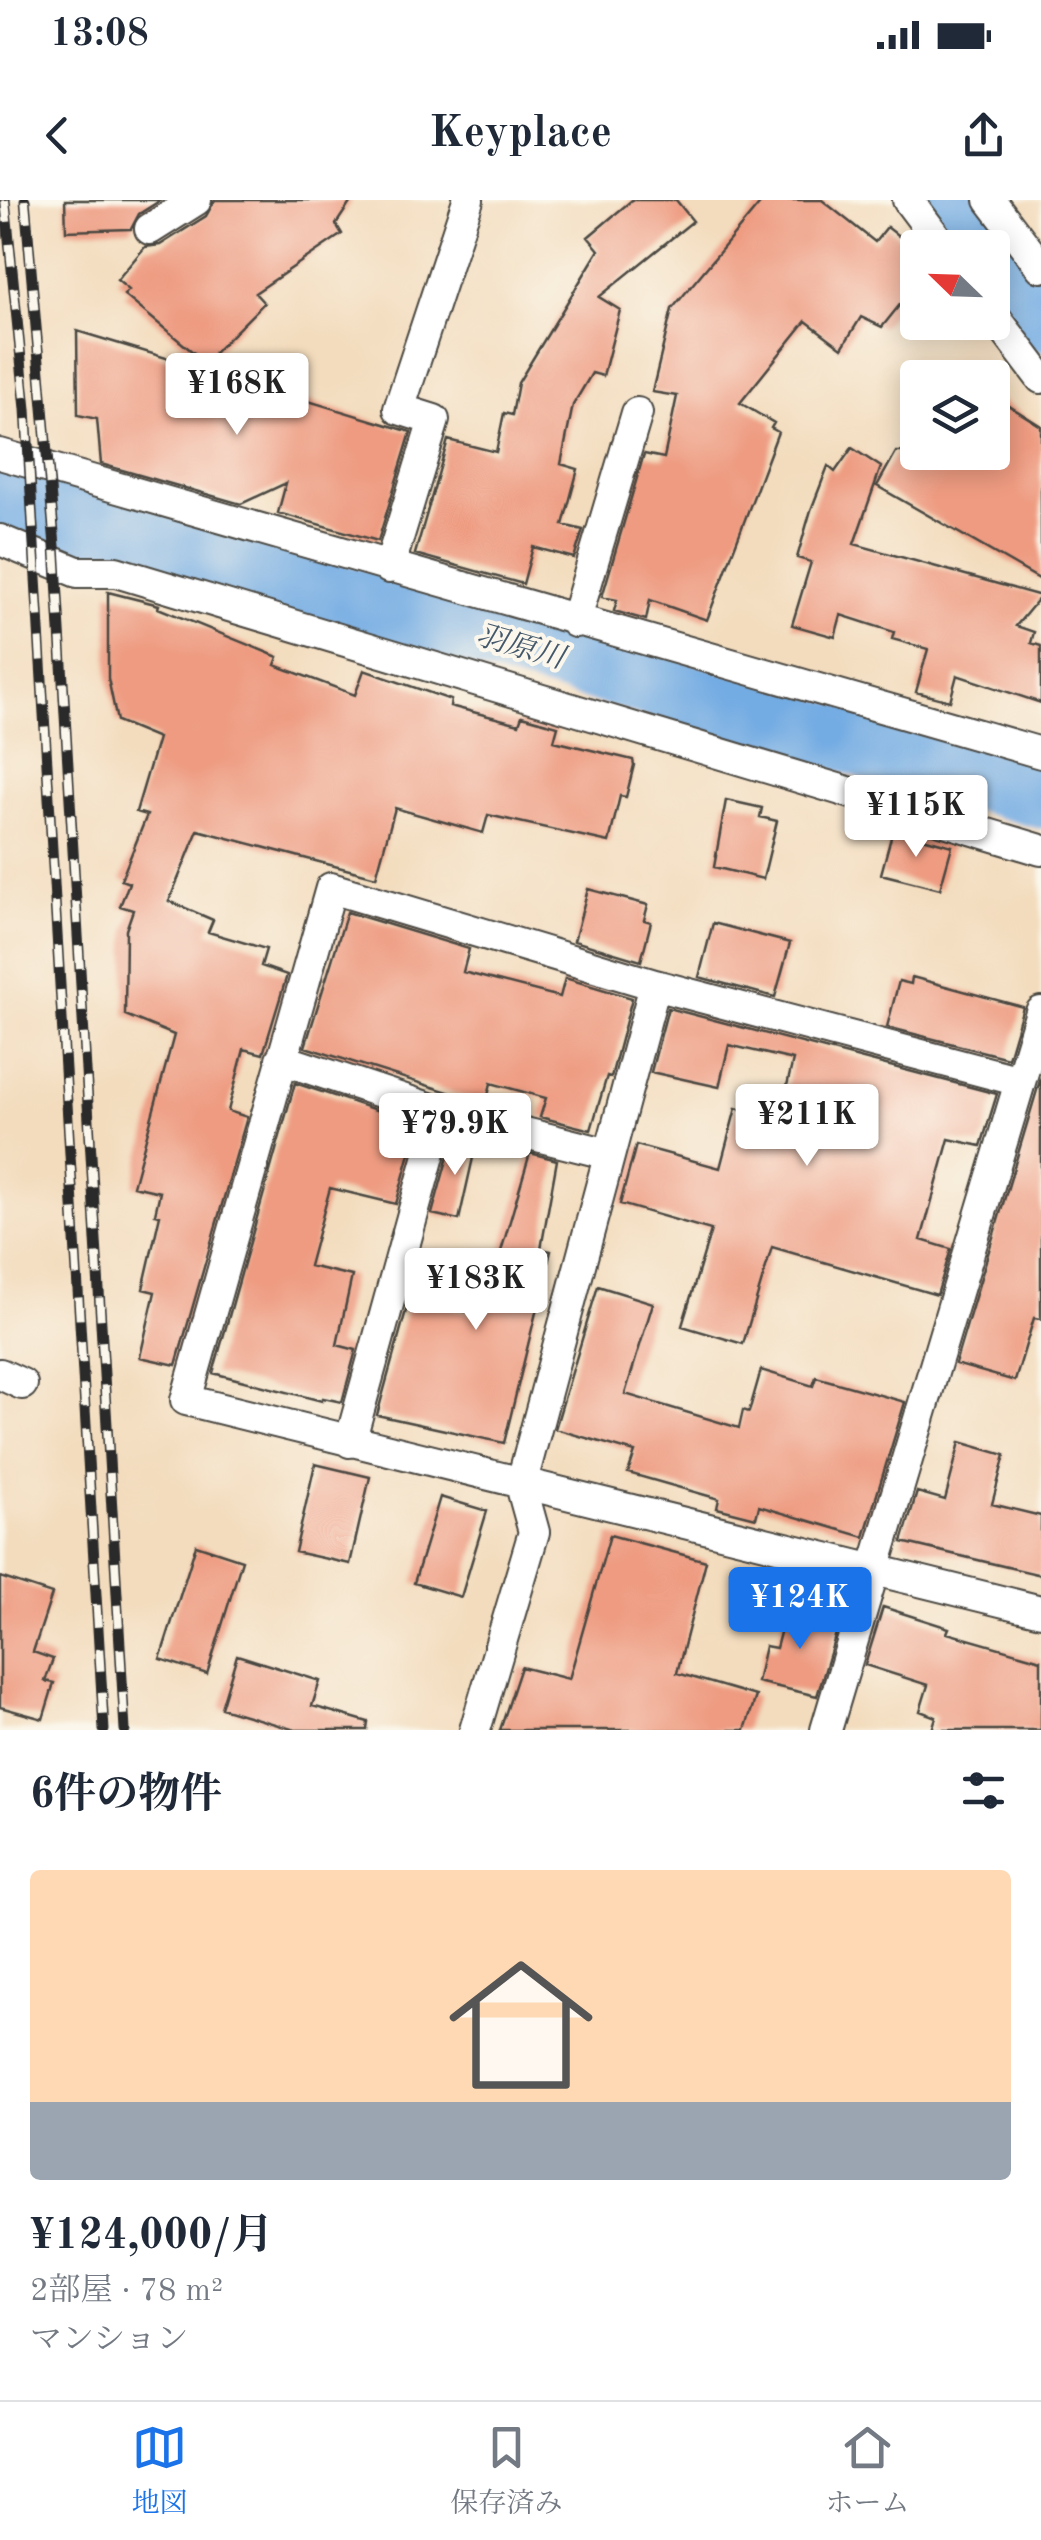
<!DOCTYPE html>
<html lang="ja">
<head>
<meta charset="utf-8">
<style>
  body { margin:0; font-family:"Old Standard TT","Noto Serif JP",serif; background:#f2f2f3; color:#1f2937; height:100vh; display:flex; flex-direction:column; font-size:38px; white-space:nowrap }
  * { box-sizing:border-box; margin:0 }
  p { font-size:32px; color:#747a83 }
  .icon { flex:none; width:55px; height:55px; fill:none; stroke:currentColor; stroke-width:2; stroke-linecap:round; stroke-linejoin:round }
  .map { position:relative; height:1530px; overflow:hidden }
  .details { display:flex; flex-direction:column; background:#fff; flex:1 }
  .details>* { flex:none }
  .needle { width:65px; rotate:293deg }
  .buttons { position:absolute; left:900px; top:30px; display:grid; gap:20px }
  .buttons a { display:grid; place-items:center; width:110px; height:110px; border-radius:10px; background:#fff; box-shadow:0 5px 25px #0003; font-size:50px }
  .price { position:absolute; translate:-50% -85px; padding:0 22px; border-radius:10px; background:#fff; color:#222; font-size:32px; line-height:65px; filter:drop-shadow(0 2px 5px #0008) }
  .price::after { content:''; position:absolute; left:50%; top:60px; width:30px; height:22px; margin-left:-15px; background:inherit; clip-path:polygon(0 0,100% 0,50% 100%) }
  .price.current { background:#1a73e8; color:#fff }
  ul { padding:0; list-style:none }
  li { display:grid; align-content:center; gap:20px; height:530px; padding:0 30px }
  li span { display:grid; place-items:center; height:310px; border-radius:10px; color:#555 }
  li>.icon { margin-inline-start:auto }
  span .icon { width:180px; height:180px; fill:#fffc; stroke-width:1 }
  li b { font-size:42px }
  h2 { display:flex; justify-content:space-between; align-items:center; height:120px; padding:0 30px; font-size:42px }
  .status { display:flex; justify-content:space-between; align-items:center; height:70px; padding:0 50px; background:#fff; direction:ltr }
  .status svg { height:28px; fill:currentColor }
  header { display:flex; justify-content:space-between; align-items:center; height:130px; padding:0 30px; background:#fff; font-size:45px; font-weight:700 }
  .tabs { display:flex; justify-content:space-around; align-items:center; height:140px; border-top:2px solid #e0e1e3; background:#fff; font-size:28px; color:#747a83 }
  .tabs a { display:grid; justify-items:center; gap:5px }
  .tabs .current { color:#1a73e8 }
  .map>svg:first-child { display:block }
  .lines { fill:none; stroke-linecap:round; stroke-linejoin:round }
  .river { stroke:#73ace3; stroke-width:65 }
  .building { fill:#ee9b81 }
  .street-casing { stroke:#494641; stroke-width:34 }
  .street { stroke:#fff; stroke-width:30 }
  .rail-casing { stroke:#2b2b2b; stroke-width:11 }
  .rail { stroke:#fbf7ec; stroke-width:8; stroke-dasharray:22; stroke-linecap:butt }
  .labels { text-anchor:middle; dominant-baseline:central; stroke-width:8; stroke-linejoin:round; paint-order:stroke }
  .water-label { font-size:30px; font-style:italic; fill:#44586b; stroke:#fbf7ec }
</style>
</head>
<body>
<div class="status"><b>13:08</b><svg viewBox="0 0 49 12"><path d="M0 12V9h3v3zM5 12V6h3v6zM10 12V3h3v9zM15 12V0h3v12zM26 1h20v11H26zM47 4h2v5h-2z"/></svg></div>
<header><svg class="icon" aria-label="back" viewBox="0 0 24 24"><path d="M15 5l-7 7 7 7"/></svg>Keyplace<svg class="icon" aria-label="share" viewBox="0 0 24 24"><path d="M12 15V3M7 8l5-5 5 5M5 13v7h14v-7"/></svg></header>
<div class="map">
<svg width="1041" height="1530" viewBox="0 0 1041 1530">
  <rect width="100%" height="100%" fill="#fbf7ec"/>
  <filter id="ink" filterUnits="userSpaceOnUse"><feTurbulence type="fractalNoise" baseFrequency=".01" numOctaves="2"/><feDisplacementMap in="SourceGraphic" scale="20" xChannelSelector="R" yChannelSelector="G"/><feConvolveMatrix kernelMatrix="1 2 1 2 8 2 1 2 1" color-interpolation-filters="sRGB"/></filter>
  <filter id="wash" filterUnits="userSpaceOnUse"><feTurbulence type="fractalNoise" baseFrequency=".0048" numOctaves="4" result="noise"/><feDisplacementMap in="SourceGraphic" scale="40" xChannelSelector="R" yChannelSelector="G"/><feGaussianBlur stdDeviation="2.25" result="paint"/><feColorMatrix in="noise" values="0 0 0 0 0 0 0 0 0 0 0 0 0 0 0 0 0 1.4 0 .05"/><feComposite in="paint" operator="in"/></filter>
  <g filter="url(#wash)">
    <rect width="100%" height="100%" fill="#f3dcbd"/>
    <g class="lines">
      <path class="river" d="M 952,0 L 987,48
        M 992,54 L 1041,119
        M 0,299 L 1041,596"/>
    </g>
    <g id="blocks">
      <path class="building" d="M 65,0 L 161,0 L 139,14 L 131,29 L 66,31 Z
        M 215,0 L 352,0 L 336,24 L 342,34 L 255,93 L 264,103 L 205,162 L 124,95 L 129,90 L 117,80 L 145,47 L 160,45 L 206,16 Z
        M 632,0 L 676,0 L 693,21 L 599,97 L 620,110 L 603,176 L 592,173 L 573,205 L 561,264 L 578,269 L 563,325 L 583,330 L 574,358 L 533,347 L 523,384 L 415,354 L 448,240 L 496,252 L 504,213 L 512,215 L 518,183 L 599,50 L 588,37 Z
        M 763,0 L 822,0 L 875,42 L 887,27 L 918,51 L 918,82 L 882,127 L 861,117 L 842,148 L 806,121 L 740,203 L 774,223 L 771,228 L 778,232 L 707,420 L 650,400 L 646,420 L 614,411 L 617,400 L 602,397 L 644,254 L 664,258 L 677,196 L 652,192 L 672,109 Z
        M 77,131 L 411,232 L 378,341 L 278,313 L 286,283 L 241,304 L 101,264 L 97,219 L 78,215 Z
        M 992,195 L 1041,226 L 1041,380 L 877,286 L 896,252 L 992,252 Z
        M 852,248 L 881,267 L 854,344 L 1041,396 L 1016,426 L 1034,432 L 1031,443 L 1041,446 L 1041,503 L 957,475 L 950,501 L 916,492 L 928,449 L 892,439 L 894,432 L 841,415 L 835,437 L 792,425 L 811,362 L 797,358 L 811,310 L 828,266 L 835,272 Z
        M 108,392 L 159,405 L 158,408 L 278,457 L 275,465 L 355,495 L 364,470 L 451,500 L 450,506 L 519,524 L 522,516 L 558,526 L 554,541 L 633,560 L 634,565 L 626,597 L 620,596 L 609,642 L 488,615 L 483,633 L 395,608 L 376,677 L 198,630 L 169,701 L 213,720 L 208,732 L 266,749 L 261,766 L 287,775 L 263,854 L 244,849 L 228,911 L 247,917 L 176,1165 L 140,1157 L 155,1092 L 143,1089 L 160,1015 L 155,1014 L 160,992 L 133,986 L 174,835 L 125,815 L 126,730 L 133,710 L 120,706 L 129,683 L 121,680 L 147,615 L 136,612 L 158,538 L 117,521 L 108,478 Z
        M 726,600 L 762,608 L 760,617 L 777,621 L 763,679 L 714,667 Z
        M 893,630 L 952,646 L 940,689 L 881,674 Z
        M 588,689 L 648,705 L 644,720 L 651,722 L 641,761 L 574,741 Z
        M 347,712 L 469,749 L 463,772 L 560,797 L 565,778 L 632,798 L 611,877 L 607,876 L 591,930 L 540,917 L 546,898 L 491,883 L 486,904 L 305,847 Z
        M 713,723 L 790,743 L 775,797 L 699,777 Z
        M 912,777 L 1023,807 L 1008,858 L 887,827 L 899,781 L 911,784 Z
        M 668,808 L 997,894 L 981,946 L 949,939 L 921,1040 L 951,1049 L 937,1095 L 772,1047 L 743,1144 L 682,1126 L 711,1030 L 620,1004 L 636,945 L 720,968 L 736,908 L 779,920 L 793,860 L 729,845 L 719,887 L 651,872 Z
        M 1041,877 L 1041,1119 L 1034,1118 L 1015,1181 L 955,1164 Z
        M 295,883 L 418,924 L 396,1004 L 330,988 L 309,1066 L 352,1076 L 337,1145 L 356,1150 L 342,1202 L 323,1198 L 322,1201 L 213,1173 Z
        M 454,935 L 477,940 L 459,1020 L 432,1014 Z
        M 530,953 L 557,960 L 541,1049 L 551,1051 L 504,1243 L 377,1215 L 412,1089 L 441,1096 L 439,1104 L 482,1116 Z
        M 598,1086 L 653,1103 L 625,1194 L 739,1228 L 743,1210 L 749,1212 L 761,1170 L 813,1186 L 816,1177 L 905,1202 L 864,1337 L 759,1306 L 756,1318 L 717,1308 L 719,1299 L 628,1273 L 635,1252 L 555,1229 Z
        M 960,1242 L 1005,1255 L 992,1304 L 1041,1316 L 1041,1375 L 902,1342 L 917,1292 L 945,1300 Z
        M 315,1264 L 370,1277 L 350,1364 L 295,1352 Z
        M 440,1297 L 487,1311 L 461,1397 L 414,1383 Z
        M 610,1335 L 706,1361 L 677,1473 L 756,1496 L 745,1530 L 500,1530 L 521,1467 L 569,1479 Z
        M 196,1345 L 242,1360 L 207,1474 L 160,1459 Z
        M 0,1377 L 52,1394 L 33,1452 L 53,1459 L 45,1481 L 54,1483 L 43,1519 L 0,1507 Z
        M 787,1406 L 840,1420 L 817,1496 L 757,1482 L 765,1446 L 776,1448 Z
        M 883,1407 L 949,1428 L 947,1433 L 1041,1460 L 1041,1530 L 932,1530 L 936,1517 L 920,1511 L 928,1485 L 865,1465 Z
        M 237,1455 L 320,1481 L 312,1506 L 368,1522 L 367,1530 L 295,1530 L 221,1508 Z"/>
    </g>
  </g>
  <g filter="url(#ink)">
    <use href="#blocks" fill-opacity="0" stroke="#494641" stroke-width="2.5"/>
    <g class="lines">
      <defs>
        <path id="street" d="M 908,0 L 944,48
          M 990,0 L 1041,67
          M 150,29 L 196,0
          M 992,113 L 1041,178
          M 0,254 L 1041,553
          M 0,340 L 77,372 L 116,372 L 1041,650
          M 389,368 L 434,220 L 399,209 L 468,0
          M 575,422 L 637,213
          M 281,859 L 441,912 L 609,954
          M 1020,881 L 655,785 L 331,688 L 186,1200 L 1041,1411
          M 0,1174 L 22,1184
          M 350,1242 L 441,912
          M 475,1530 L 534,1332 L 521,1285 L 655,785
          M 826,1530 L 1041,812"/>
      </defs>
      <use href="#street" class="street-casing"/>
      <use href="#street" class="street"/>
      <defs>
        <path id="rail" d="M 5,0 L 26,209 L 104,1530
          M 25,0 L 55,346 L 125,1530"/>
      </defs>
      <use href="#rail" class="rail-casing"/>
      <use href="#rail" class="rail"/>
    </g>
  </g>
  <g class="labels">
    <g class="water-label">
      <text transform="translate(520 448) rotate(16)">羽原川</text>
    </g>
  </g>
</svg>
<div class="buttons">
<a><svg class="needle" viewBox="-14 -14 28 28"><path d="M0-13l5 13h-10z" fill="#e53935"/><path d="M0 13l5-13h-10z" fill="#747a83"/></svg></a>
<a><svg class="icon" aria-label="layers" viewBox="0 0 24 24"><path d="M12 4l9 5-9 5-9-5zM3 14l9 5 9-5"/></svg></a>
</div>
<b class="price" style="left:237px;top:238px">¥168K</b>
<b class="price" style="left:916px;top:660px">¥115K</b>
<b class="price" style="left:807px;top:969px">¥211K</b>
<b class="price" style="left:455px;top:978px">¥79.9K</b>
<b class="price" style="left:476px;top:1133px">¥183K</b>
<b class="price current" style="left:800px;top:1452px">¥124K</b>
</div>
<section class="details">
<h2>6件の物件<svg class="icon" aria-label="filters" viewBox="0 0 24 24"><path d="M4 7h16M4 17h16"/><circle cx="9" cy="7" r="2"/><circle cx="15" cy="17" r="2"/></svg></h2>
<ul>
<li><span style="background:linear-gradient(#ffd9b3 75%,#9aa5b1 0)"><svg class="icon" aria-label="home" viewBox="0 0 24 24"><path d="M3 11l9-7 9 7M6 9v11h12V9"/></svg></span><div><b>¥124,000/月</b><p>2部屋 · 78 m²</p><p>マンション</p></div></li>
</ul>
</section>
<nav class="tabs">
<a class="current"><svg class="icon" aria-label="map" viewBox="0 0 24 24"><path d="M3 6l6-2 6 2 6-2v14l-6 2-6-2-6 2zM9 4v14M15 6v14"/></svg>地図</a>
<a><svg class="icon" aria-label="saved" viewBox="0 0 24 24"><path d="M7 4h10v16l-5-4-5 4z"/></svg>保存済み</a>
<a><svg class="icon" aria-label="home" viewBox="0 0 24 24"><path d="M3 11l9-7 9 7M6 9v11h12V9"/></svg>ホーム</a>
</nav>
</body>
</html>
